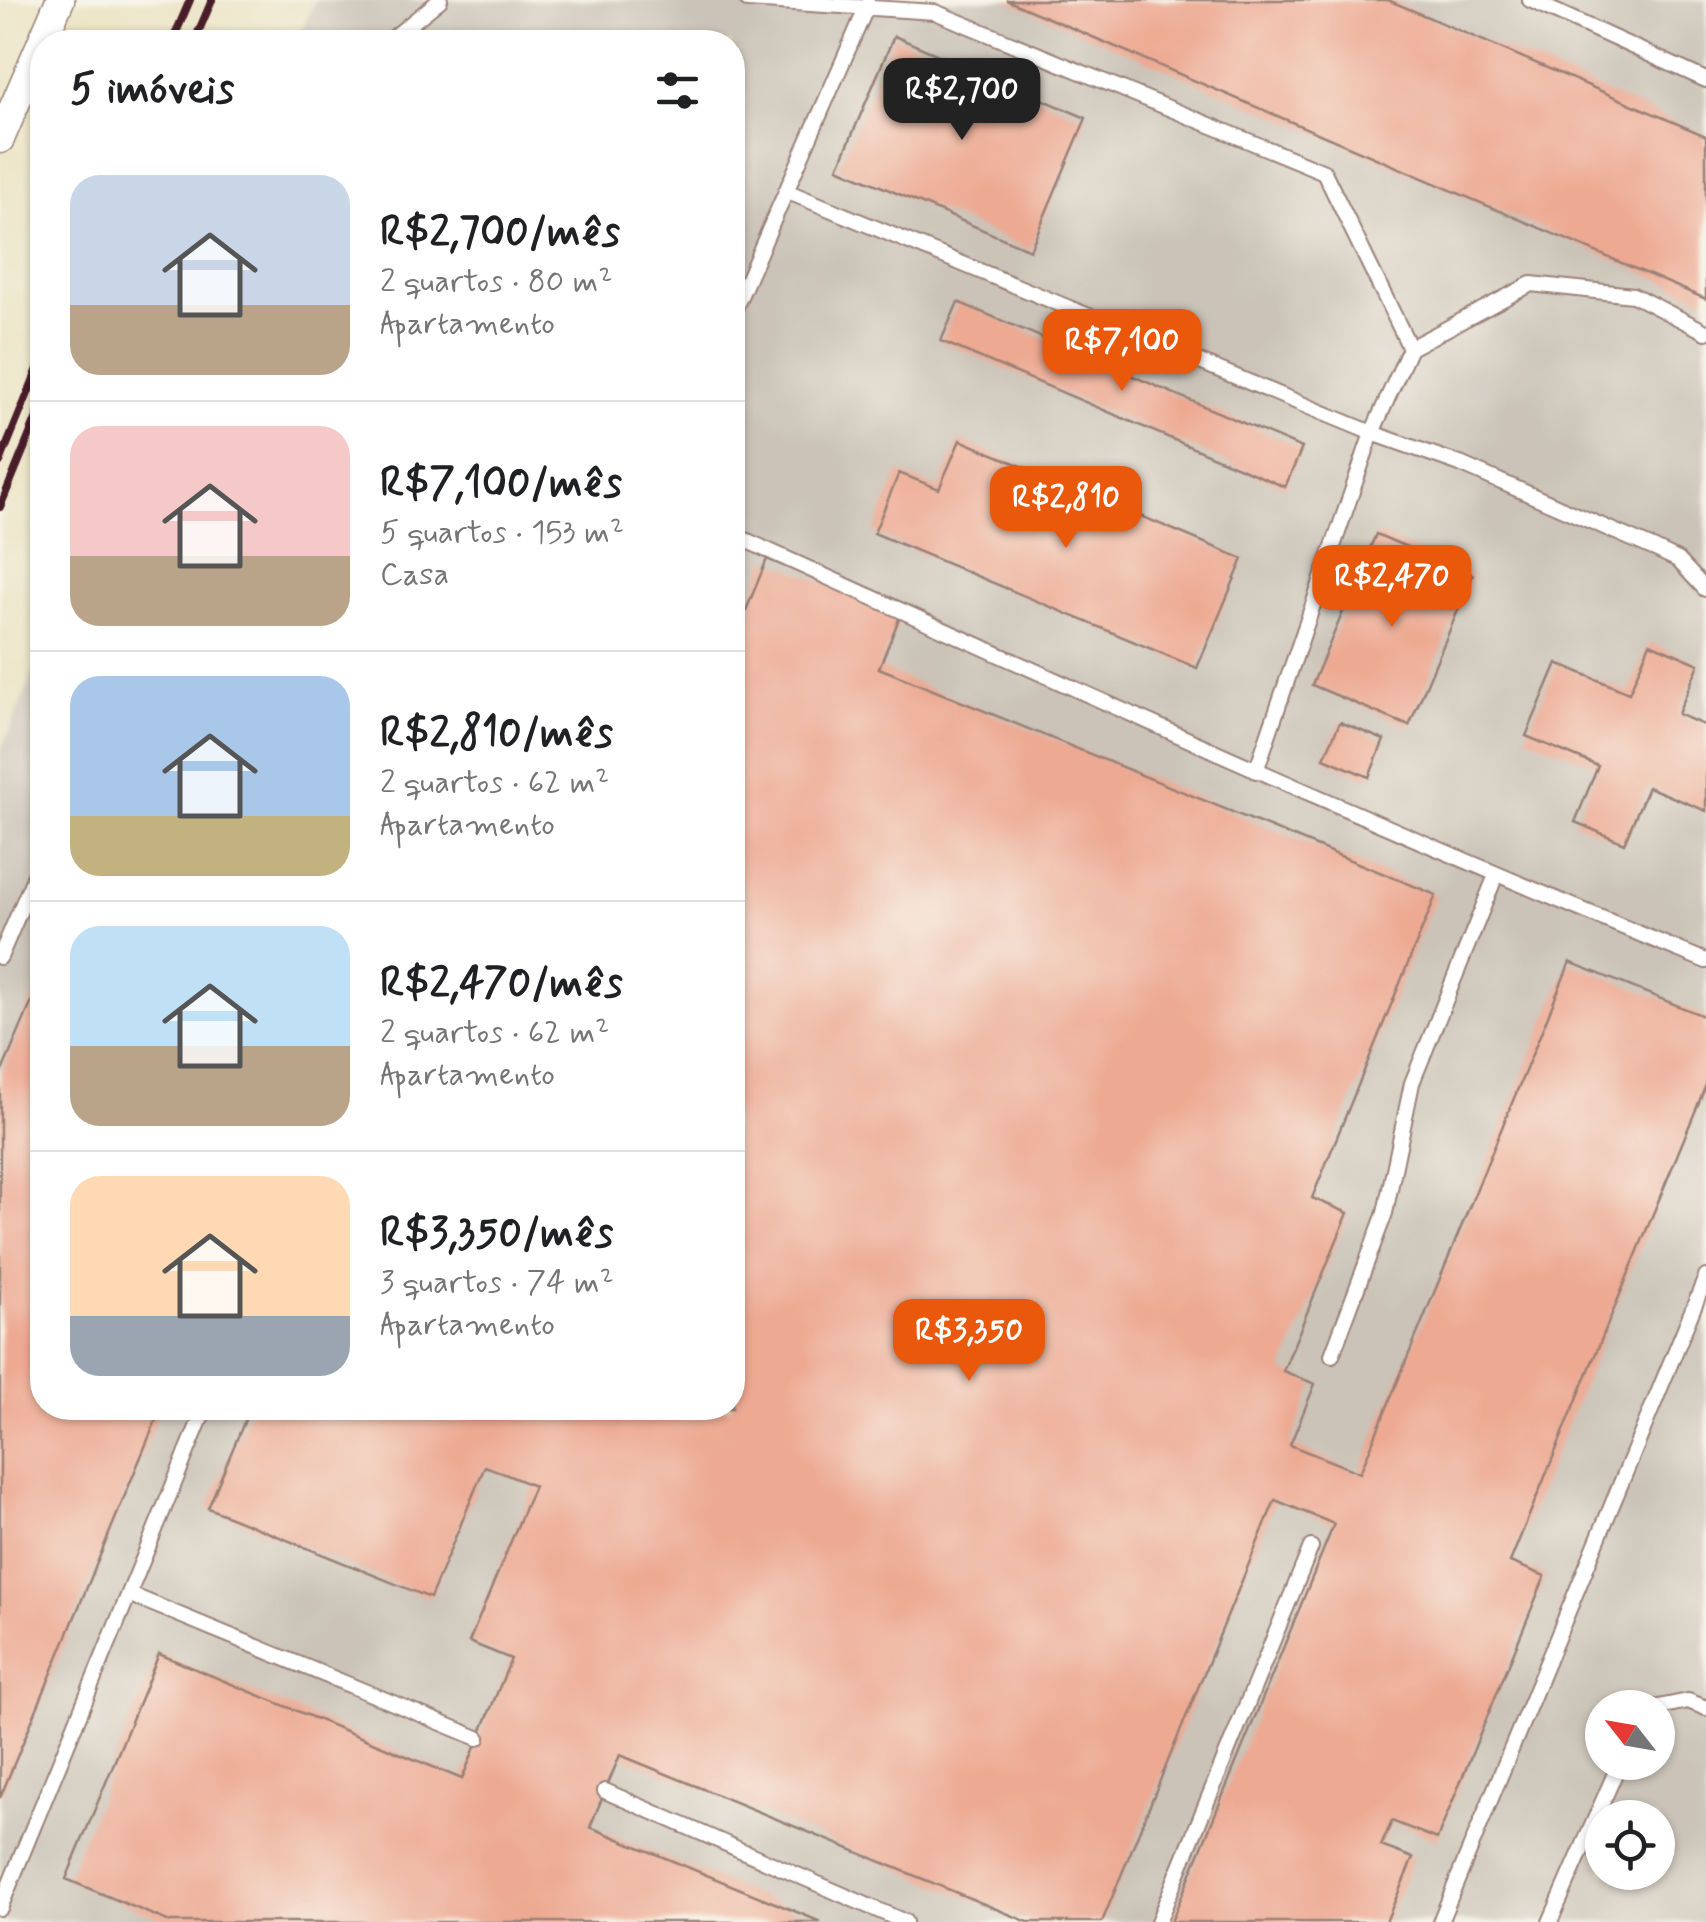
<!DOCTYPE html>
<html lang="pt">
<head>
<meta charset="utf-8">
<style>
  body { margin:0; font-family:Mynerve,sans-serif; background:#f6f6f6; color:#202124; height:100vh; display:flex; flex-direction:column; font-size:38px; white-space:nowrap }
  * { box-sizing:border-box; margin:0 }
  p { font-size:32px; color:#757577 }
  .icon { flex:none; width:55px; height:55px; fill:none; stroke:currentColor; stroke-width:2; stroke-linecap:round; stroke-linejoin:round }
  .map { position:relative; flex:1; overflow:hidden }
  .details { position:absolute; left:30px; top:30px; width:715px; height:1390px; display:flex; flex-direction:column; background:#fff; border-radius:40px; box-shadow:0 2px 8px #0004 }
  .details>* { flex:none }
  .needle { width:65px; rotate:301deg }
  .fabs { position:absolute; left:1585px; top:1690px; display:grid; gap:20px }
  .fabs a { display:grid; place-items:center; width:90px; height:90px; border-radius:50%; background:#fff; box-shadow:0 2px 8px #0004; font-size:50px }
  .price { position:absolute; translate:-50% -85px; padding:0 22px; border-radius:20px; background:#ea580c; color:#fff; font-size:32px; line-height:65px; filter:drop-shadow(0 2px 5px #0008) }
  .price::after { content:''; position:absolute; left:50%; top:60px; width:30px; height:22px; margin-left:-15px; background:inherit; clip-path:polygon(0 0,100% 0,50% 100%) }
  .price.selected { background:#222; color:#fff }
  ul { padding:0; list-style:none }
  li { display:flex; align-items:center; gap:30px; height:250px; padding:0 40px }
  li+li { border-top:2px solid #e0e0e0 }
  li span { display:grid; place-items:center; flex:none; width:280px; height:200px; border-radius:30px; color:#555 }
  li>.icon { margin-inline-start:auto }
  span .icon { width:120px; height:120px; fill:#fffc; stroke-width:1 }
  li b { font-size:42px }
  h2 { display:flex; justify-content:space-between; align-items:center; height:120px; padding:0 40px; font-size:42px }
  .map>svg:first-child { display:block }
  .industrial { fill:#cbc3b8; fill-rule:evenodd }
  .building { fill:#eda992 }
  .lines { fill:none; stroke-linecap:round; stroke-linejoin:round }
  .lane-casing { stroke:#9a8177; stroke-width:18 }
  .street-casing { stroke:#9a8177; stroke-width:31 }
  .lane { stroke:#fff; stroke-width:14 }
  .street { stroke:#fff; stroke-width:28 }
  .rail { stroke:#4a1f2b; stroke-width:8 }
</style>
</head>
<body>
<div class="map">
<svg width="1706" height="1922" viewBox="0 0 1706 1922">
  <rect width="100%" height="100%" fill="#f7f3e8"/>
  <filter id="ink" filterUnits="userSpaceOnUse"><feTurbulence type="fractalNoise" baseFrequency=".01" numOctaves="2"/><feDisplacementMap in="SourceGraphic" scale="20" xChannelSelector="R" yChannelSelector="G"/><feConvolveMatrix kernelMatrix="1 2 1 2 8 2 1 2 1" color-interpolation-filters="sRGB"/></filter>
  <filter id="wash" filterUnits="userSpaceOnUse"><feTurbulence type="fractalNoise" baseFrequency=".0048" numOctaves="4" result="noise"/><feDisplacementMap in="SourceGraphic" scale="40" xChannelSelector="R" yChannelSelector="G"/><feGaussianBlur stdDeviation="2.25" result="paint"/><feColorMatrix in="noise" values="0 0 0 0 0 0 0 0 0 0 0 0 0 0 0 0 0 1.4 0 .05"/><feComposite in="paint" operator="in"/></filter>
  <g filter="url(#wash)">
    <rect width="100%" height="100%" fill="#ebe3c3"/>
    <path class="industrial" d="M 315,0 L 1706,0 L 1706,1922 L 0,1922 L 0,753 L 42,652 L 42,1408 L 732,1408 L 732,42 L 297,42 ZM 1602,1708 L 1658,1708 L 1658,1762 L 1602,1762 ZM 1602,1818 L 1658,1818 L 1658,1872 L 1602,1872 Z"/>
    <g id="blocks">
      <path class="building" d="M 1006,0 L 1388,0 L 1706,136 L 1706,299 Z
        M 894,36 L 1086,118 L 1030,250 L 838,168 Z
        M 958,302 L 1302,448 L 1285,487 L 941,341 Z
        M 960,440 L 1243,559 L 1197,668 L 874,533 L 899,473 L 939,489 Z
        M 1376,534 L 1473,575 L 1409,726 L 1312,685 Z
        M 767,559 L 901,614 L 879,668 L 1436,895 L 1312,1198 L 1348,1213 L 1283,1371 L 1315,1384 L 1290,1445 L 1360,1473 L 1570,962 L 1706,1017 L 1706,1085 L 1510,1562 L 1545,1576 L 1437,1839 L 1392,1821 L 1381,1846 L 1413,1858 L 1386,1922 L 1171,1922 L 1334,1524 L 1275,1500 L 1102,1922 L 1028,1922 L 620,1755 L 590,1827 L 821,1922 L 170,1922 L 66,1879 L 159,1654 L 462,1779 L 511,1659 L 469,1642 L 534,1486 L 485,1466 L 430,1598 L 208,1508 L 250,1408 L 732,1408 L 732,608 L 745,613 Z
        M 1650,643 L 1699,664 L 1678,714 L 1706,726 L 1706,811 L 1648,787 L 1624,843 L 1575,822 L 1598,766 L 1526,736 L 1557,663 L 1629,693 Z
        M 1340,722 L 1384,740 L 1369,777 L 1324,758 Z
        M 42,978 L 42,1408 L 161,1408 L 0,1798 L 0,1076 Z"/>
    </g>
  </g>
  <g filter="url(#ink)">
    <use href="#blocks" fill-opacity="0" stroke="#9a8177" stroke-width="2.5"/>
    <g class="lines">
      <defs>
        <path id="lane" d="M 747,0 L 935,12 L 1324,172 L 1410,348 L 1372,433 L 1256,771
          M 1530,0 L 1706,80
          M 388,42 L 440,0
          M 786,191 L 1372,433 L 1460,464 L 1655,549 L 1678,560 L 1705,589
          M 732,315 L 868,4
          M 1410,348 L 1531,284 L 1633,295 L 1706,332
          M 732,534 C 1055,680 1378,828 1706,961
          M 0,957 L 42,859
          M 1332,1355 L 1385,1213 L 1412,1083 L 1496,875
          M 131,1595 L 478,1738
          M 1654,1708 L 1688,1701 L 1706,1708
          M 605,1791 L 905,1922
          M 0,1908 L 205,1408
          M 1158,1922 L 1311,1547
          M 1440,1922 L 1706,1277
          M 1550,1922 L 1620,1762"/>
        <path id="street" d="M 0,139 L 60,0"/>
      </defs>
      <use href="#lane" class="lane-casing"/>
      <use href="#street" class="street-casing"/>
      <use href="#lane" class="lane"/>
      <use href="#street" class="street"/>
      <path class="rail" d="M 172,42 L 190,0
        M 194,42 L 212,0
        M 0,462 L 42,359
        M 0,507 L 42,405"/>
    </g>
  </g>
</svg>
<div class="fabs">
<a><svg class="needle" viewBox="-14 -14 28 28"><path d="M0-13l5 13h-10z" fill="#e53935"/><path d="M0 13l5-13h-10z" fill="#757577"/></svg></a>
<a><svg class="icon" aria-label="locate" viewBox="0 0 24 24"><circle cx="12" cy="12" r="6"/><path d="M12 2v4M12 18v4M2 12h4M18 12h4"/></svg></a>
</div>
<b class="price selected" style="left:962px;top:143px">R$2,700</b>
<b class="price" style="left:1122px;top:394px">R$7,100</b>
<b class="price" style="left:1066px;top:551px">R$2,810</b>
<b class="price" style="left:1392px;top:630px">R$2,470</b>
<b class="price" style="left:969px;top:1384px">R$3,350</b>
<section class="details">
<h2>5 imóveis<svg class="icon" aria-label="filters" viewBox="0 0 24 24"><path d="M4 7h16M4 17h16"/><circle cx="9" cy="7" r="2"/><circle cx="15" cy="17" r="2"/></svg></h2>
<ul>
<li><span style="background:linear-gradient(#c9d6e8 65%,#b9a48a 0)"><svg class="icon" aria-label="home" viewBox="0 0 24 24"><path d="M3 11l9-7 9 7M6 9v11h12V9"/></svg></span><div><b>R$2,700/mês</b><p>2 quartos · 80 m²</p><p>Apartamento</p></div></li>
<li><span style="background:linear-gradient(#f6c9c9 65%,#b9a48a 0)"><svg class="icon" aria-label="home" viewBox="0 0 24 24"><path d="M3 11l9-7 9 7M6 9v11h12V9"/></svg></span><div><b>R$7,100/mês</b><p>5 quartos · 153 m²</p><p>Casa</p></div></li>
<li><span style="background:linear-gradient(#a9c7e8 70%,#c2b280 0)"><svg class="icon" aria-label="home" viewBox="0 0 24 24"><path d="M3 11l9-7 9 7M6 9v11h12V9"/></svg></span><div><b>R$2,810/mês</b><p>2 quartos · 62 m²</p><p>Apartamento</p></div></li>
<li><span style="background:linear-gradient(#bfe0f5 60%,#b9a48a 0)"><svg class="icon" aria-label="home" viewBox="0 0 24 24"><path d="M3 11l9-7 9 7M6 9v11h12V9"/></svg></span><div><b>R$2,470/mês</b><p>2 quartos · 62 m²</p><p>Apartamento</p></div></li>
<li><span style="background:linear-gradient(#ffd9b3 70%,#9aa5b1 0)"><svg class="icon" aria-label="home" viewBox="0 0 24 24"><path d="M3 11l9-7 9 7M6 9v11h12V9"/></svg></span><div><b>R$3,350/mês</b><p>3 quartos · 74 m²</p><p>Apartamento</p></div></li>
</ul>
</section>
</div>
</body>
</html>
